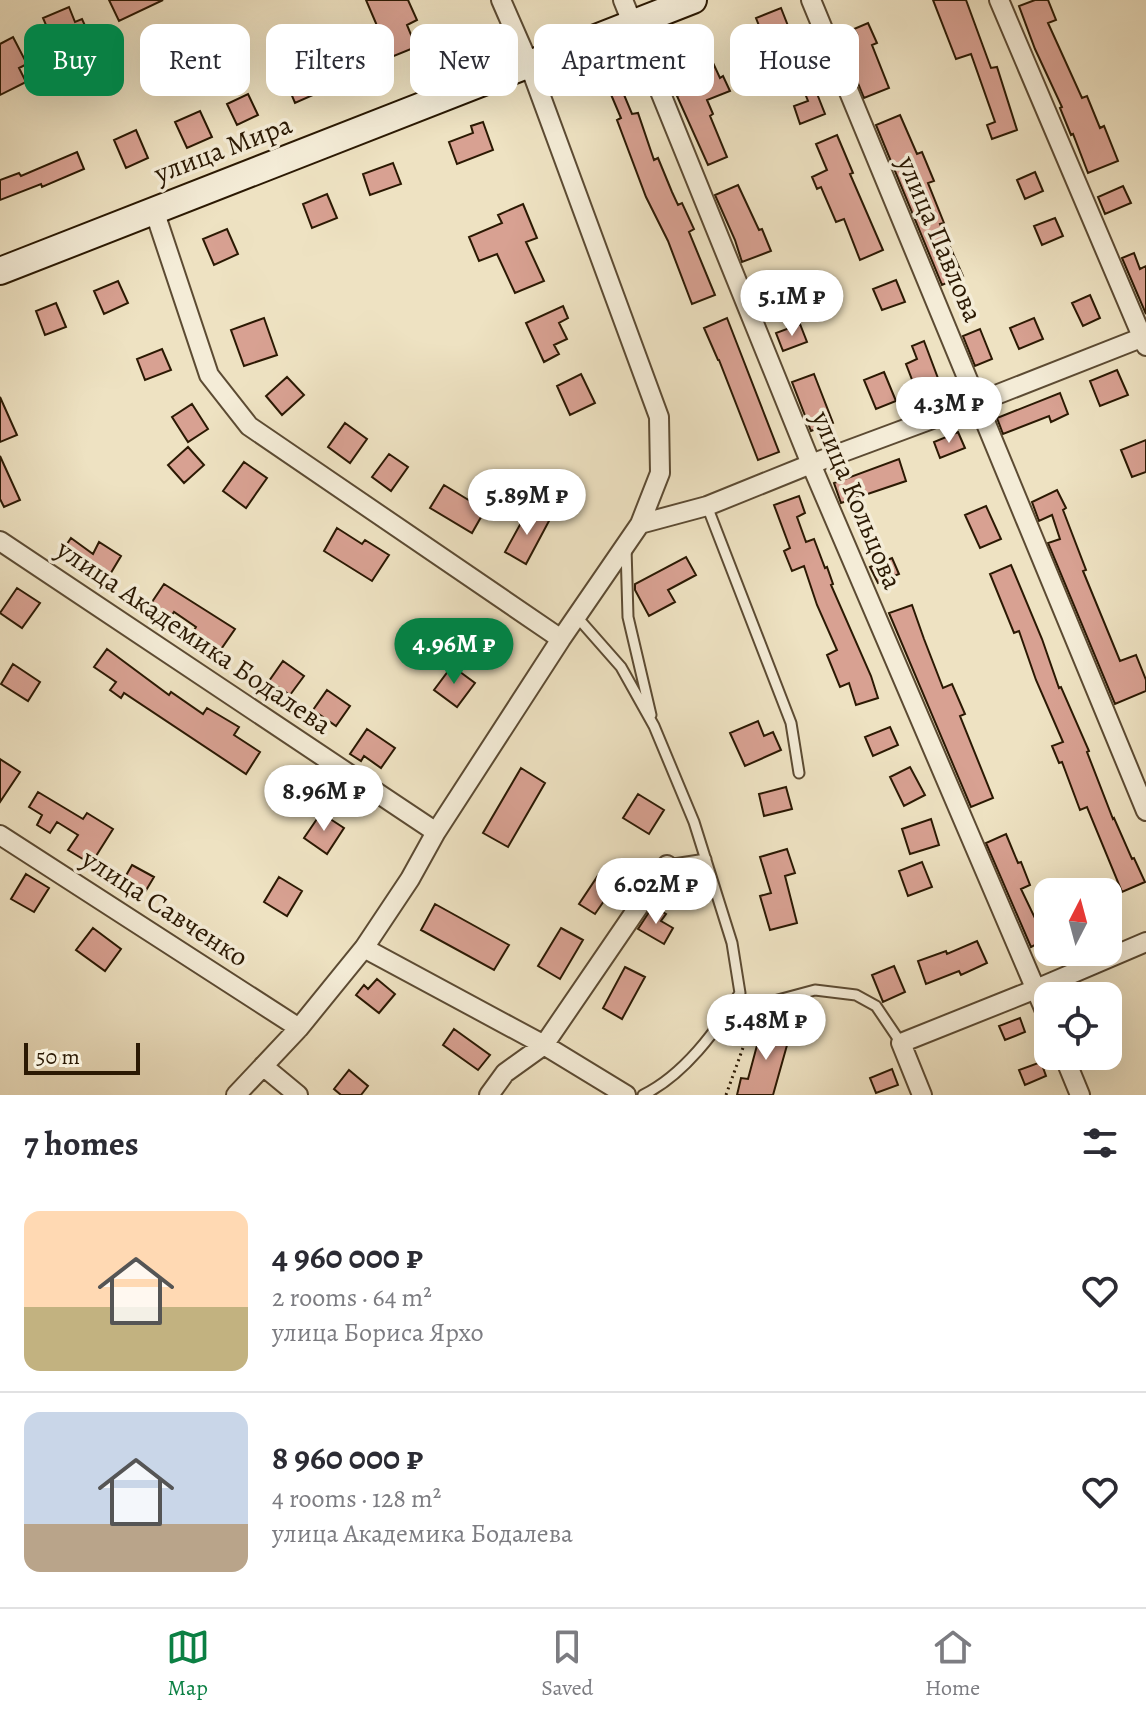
<!DOCTYPE html>
<html lang="en">
<head>
<meta charset="utf-8">
<style>
  body { margin:0; font-family:Alegreya,serif; background:#f7f7f7; color:#2b2b33; height:100vh; display:flex; flex-direction:column; font-size:30px; white-space:nowrap }
  * { box-sizing:border-box; margin:0 }
  p { font-size:26px; color:#7c7c81 }
  .icon { flex:none; width:44px; height:44px; fill:none; stroke:currentColor; stroke-width:2; stroke-linecap:round; stroke-linejoin:round }
  .map { position:relative; height:1095px; overflow:hidden }
  .sheet { display:flex; flex-direction:column; background:#fff; flex:1 }
  .sheet>* { flex:none }
  .guide { position:absolute; left:24px; top:24px; width:1098px; height:72px; display:flex; gap:16px }
  .needle { width:52px; rotate:6deg }
  .buttons { position:absolute; left:1034px; top:878px; display:grid; gap:16px }
  .buttons a { display:grid; place-items:center; width:88px; height:88px; border-radius:16px; background:#fff; box-shadow:0 8px 32px #0002; font-size:40px }
  .scale { position:absolute; left:24px; bottom:20px; width:116px; box-sizing:border-box; padding-left:8px; border:4px solid #2b1903; border-top:0; font-size:22px; line-height:28px; white-space:nowrap; color:#2b1903; -webkit-text-stroke:6px #f4ecd7; paint-order:stroke }
  .price { position:absolute; translate:-50% -68px; padding:0 18px; border-radius:28px; background:#fff; color:#222; font-size:26px; line-height:52px; filter:drop-shadow(0 2px 4px #0008) }
  .price::after { content:''; position:absolute; left:50%; top:48px; width:24px; height:18px; margin-left:-12px; background:inherit; clip-path:polygon(0 0,100% 0,50% 100%) }
  .price.on { background:#0b8043; color:#fff }
  ul { padding:0; list-style:none }
  li { display:flex; align-items:center; gap:24px; height:200px; padding:0 24px }
  li+li { border-top:2px solid #e1e1e2 }
  li span { display:grid; place-items:center; flex:none; width:224px; height:160px; border-radius:16px; color:#555 }
  li>.icon { margin-inline-start:auto }
  span .icon { width:96px; height:96px; fill:#fffc; stroke-width:1 }
  li b { font-size:34px }
  h2 { display:flex; justify-content:space-between; align-items:center; height:96px; padding:0 24px; font-size:34px }
  .chip { padding:0 28px; border-radius:16px; background:#fff; box-shadow:0 8px 32px #0002; font-size:28px; line-height:72px }
  .chip.on { background:#0b8043; color:#fff }
  .tab-bar { display:flex; justify-content:space-around; align-items:center; height:112px; border-top:2px solid #e1e1e2; background:#fff; font-size:22px; color:#7c7c81 }
  .tab-bar a { display:grid; justify-items:center; gap:4px }
  .tab-bar .on { color:#0b8043 }
  .map>svg:first-child { display:block }
  .building { fill:#d8a192; stroke:#2b1903; stroke-width:2 }
  .lines { fill:none; stroke-linecap:round; stroke-linejoin:round }
  .service-casing { stroke:#5c4b33; stroke-width:13 }
  .minor-casing { stroke:#5c4b33; stroke-width:22 }
  .secondary-casing { stroke:#2b1903; stroke-width:30 }
  .path { stroke:#2b1903; stroke-width:3; stroke-dasharray:2 4; stroke-linecap:butt }
  .service { stroke:#f4ecd7; stroke-width:9 }
  .minor { stroke:#f4ecd7; stroke-width:18 }
  .secondary { stroke:#f4ecd7; stroke-width:26 }
  .labels { text-anchor:middle; dominant-baseline:central; stroke-width:7; stroke-linejoin:round; paint-order:stroke }
  .street-label { font-size:28px; fill:#2b1903; stroke:#f4ecd7 }
</style>
</head>
<body>
<div class="map">
<svg width="1146" height="1095" viewBox="0 0 1146 1095">
  <rect width="100%" height="100%" fill="#eee2c2"/>
  <filter id="stains"><feTurbulence type="fractalNoise" baseFrequency=".0025" numOctaves="4"/><feColorMatrix values="0 0 0 0 .2 0 0 0 0 .09 0 0 0 0 .02 0 0 0 .5 -.17"/></filter>
  <radialGradient id="worn" r=".72"><stop offset=".6" stop-color="#630" stop-opacity="0"/><stop offset="1" stop-color="#630" stop-opacity=".3"/></radialGradient>
  <path class="building" d="M 109,0 L 163,0 L 119,21 Z
    M 366,0 L 408,0 L 417,20 L 407,25 L 416,47 L 384,60 L 375,37 L 381,35 Z
    M 933,0 L 966,0 L 991,68 L 997,67 L 1017,130 L 992,139 L 987,125 L 995,122 L 971,54 L 956,59 Z
    M 1035,0 L 1048,0 L 1056,20 L 1048,23 L 1082,98 L 1087,96 L 1100,128 L 1104,126 L 1118,161 L 1088,173 L 1073,134 L 1071,135 L 1060,108 L 1062,107 L 1035,49 L 1019,6 Z
    M 69,7 L 75,22 L 82,19 L 87,30 L 54,44 L 43,18 Z
    M 781,8 L 790,31 L 765,41 L 756,18 Z
    M 868,23 L 877,43 L 872,45 L 889,88 L 864,98 L 841,41 L 857,34 L 854,29 Z
    M 13,37 L 27,64 L 19,68 L 26,82 L 0,95 L 0,44 Z
    M 701,37 L 720,78 L 723,76 L 730,91 L 707,100 L 713,114 L 710,116 L 727,157 L 708,165 L 677,96 L 682,94 L 664,55 Z
    M 800,55 L 807,74 L 783,82 L 777,63 Z
    M 312,67 L 322,91 L 295,103 L 285,79 Z
    M 621,72 L 627,88 L 622,90 L 632,114 L 638,113 L 654,160 L 658,158 L 672,192 L 678,205 L 682,203 L 694,229 L 689,232 L 715,295 L 692,304 L 668,241 L 646,197 L 617,120 L 621,118 L 604,78 Z
    M 812,81 L 825,114 L 800,124 L 794,106 L 808,101 L 802,86 Z
    M 248,94 L 258,115 L 237,125 L 227,104 Z
    M 200,111 L 212,137 L 187,148 L 175,122 Z
    M 900,115 L 917,154 L 922,152 L 934,181 L 928,183 L 944,223 L 940,224 L 963,276 L 942,285 L 876,125 Z
    M 483,122 L 493,150 L 457,164 L 449,142 L 473,133 L 471,126 Z
    M 136,130 L 148,158 L 126,168 L 114,140 Z
    M 837,135 L 853,173 L 850,174 L 883,250 L 860,260 L 844,219 L 836,222 L 821,187 L 817,189 L 812,177 L 827,170 L 816,144 Z
    M 77,152 L 84,169 L 42,187 L 41,184 L 0,200 L 0,180 L 19,173 L 21,176 Z
    M 393,163 L 401,184 L 370,195 L 363,174 Z
    M 1035,172 L 1043,191 L 1025,199 L 1017,180 Z
    M 738,185 L 759,230 L 762,229 L 771,251 L 742,262 L 735,240 L 715,195 Z
    M 1123,186 L 1131,203 L 1105,214 L 1098,197 Z
    M 327,194 L 337,218 L 312,228 L 303,204 Z
    M 523,204 L 537,238 L 526,242 L 544,281 L 515,293 L 497,254 L 479,261 L 469,237 L 502,223 L 498,215 Z
    M 1055,218 L 1063,236 L 1042,245 L 1034,226 Z
    M 227,229 L 238,254 L 214,265 L 203,239 Z
    M 1134,253 L 1140,269 L 1146,266 L 1146,314 L 1122,258 Z
    M 789,273 L 797,291 L 765,305 L 757,286 Z
    M 896,280 L 905,302 L 882,310 L 873,289 Z
    M 118,281 L 128,303 L 104,314 L 94,291 Z
    M 1090,295 L 1100,318 L 1083,326 L 1072,303 Z
    M 56,303 L 66,327 L 45,335 L 36,311 Z
    M 563,306 L 568,318 L 559,323 L 567,339 L 554,345 L 559,354 L 544,362 L 526,323 Z
    M 264,318 L 277,355 L 244,366 L 231,330 Z
    M 727,318 L 779,452 L 758,460 L 719,360 L 718,360 L 704,328 Z
    M 1034,318 L 1043,339 L 1019,349 L 1010,328 Z
    M 800,324 L 807,342 L 783,351 L 776,333 Z
    M 980,329 L 992,359 L 975,366 L 963,336 Z
    M 924,341 L 939,381 L 916,390 L 906,364 L 917,359 L 912,346 Z
    M 162,349 L 171,370 L 145,380 L 137,359 Z
    M 1117,370 L 1128,395 L 1100,406 L 1090,381 Z
    M 884,372 L 896,401 L 876,409 L 864,380 Z
    M 581,374 L 595,403 L 570,415 L 557,386 Z
    M 814,374 L 833,423 L 811,431 L 792,382 Z
    M 287,377 L 304,395 L 282,415 L 266,396 Z
    M 1060,393 L 1068,414 L 1051,422 L 1049,416 L 1003,434 L 997,418 Z
    M 0,397 L 17,435 L 0,442 Z
    M 192,404 L 208,429 L 188,442 L 172,417 Z
    M 345,423 L 367,439 L 350,463 L 328,447 Z
    M 958,432 L 965,448 L 940,458 L 934,442 Z
    M 1146,440 L 1146,472 L 1132,477 L 1121,450 Z
    M 188,447 L 204,465 L 184,483 L 168,465 Z
    M 389,454 L 408,467 L 391,491 L 372,477 Z
    M 0,456 L 20,500 L 4,507 L 0,499 Z
    M 899,459 L 906,481 L 841,503 L 834,483 Z
    M 244,462 L 267,478 L 246,508 L 223,491 Z
    M 444,485 L 485,510 L 472,533 L 430,508 Z
    M 1057,490 L 1066,508 L 1063,510 L 1086,570 L 1083,571 L 1120,661 L 1136,655 L 1146,680 L 1146,691 L 1115,704 L 1048,543 L 1060,539 L 1052,515 L 1039,521 L 1032,502 Z
    M 799,496 L 805,513 L 797,517 L 806,542 L 814,539 L 825,568 L 827,567 L 833,584 L 831,585 L 871,676 L 878,698 L 856,705 L 849,683 L 840,687 L 827,655 L 837,650 L 817,605 L 804,566 L 792,571 L 784,551 L 790,548 L 774,505 Z
    M 986,506 L 1001,539 L 980,548 L 965,515 Z
    M 528,510 L 549,521 L 526,564 L 505,552 Z
    M 337,528 L 362,544 L 365,540 L 389,555 L 372,581 L 324,551 Z
    M 71,538 L 93,554 L 99,542 L 121,556 L 106,581 L 61,553 Z
    M 686,557 L 696,575 L 668,590 L 675,602 L 649,616 L 635,590 L 635,584 Z
    M 892,558 L 899,574 L 878,583 L 870,567 Z
    M 1011,565 L 1042,639 L 1059,688 L 1061,687 L 1089,751 L 1087,752 L 1113,819 L 1114,818 L 1132,859 L 1134,858 L 1145,882 L 1122,892 L 1087,807 L 1080,810 L 1062,762 L 1059,763 L 1052,746 L 1063,742 L 1036,680 L 1019,631 L 1014,633 L 990,574 Z
    M 164,584 L 235,629 L 217,655 L 190,637 L 196,627 L 174,612 L 168,621 L 148,608 Z
    M 17,588 L 40,603 L 22,628 L 0,613 Z
    M 912,605 L 924,639 L 943,688 L 952,684 L 965,714 L 960,716 L 993,798 L 971,807 L 889,613 Z
    M 107,649 L 169,695 L 171,692 L 203,714 L 207,708 L 239,727 L 234,735 L 260,752 L 246,774 L 124,693 L 121,698 L 110,690 L 116,682 L 94,667 Z
    M 283,661 L 304,676 L 290,695 L 269,681 Z
    M 13,664 L 40,682 L 28,701 L 1,684 Z
    M 452,666 L 475,683 L 457,707 L 434,690 Z
    M 327,690 L 350,706 L 336,726 L 313,710 Z
    M 758,721 L 764,736 L 773,732 L 781,750 L 745,766 L 730,733 Z
    M 890,727 L 898,745 L 873,756 L 865,737 Z
    M 367,729 L 395,748 L 381,768 L 364,756 L 361,761 L 350,754 Z
    M 0,759 L 20,772 L 0,802 Z
    M 910,767 L 925,795 L 904,806 L 890,777 Z
    M 521,768 L 545,783 L 508,847 L 483,833 Z
    M 786,787 L 792,809 L 764,816 L 759,794 Z
    M 38,792 L 83,819 L 87,813 L 113,829 L 91,864 L 68,850 L 78,835 L 57,822 L 50,833 L 37,825 L 42,815 L 29,807 Z
    M 638,794 L 664,810 L 649,834 L 623,818 Z
    M 321,813 L 344,828 L 327,854 L 304,838 Z
    M 931,819 L 939,845 L 910,854 L 902,829 Z
    M 1006,834 L 1018,863 L 1021,862 L 1030,885 L 1021,889 L 1045,939 L 1031,947 L 986,843 Z
    M 787,849 L 795,873 L 785,876 L 797,923 L 770,930 L 760,896 L 771,893 L 760,857 Z
    M 922,862 L 932,887 L 908,896 L 899,871 Z
    M 132,865 L 154,877 L 145,892 L 124,879 Z
    M 601,871 L 617,882 L 595,914 L 579,904 Z
    M 26,874 L 49,888 L 34,912 L 11,899 Z
    M 279,877 L 302,891 L 287,916 L 264,902 Z
    M 435,904 L 509,945 L 494,970 L 421,930 Z
    M 653,906 L 666,914 L 661,921 L 673,928 L 664,944 L 638,929 Z
    M 93,928 L 121,949 L 105,971 L 76,950 Z
    M 561,928 L 583,940 L 560,979 L 538,966 Z
    M 977,941 L 987,963 L 961,975 L 959,971 L 926,984 L 918,961 L 946,951 L 947,954 Z
    M 894,966 L 905,992 L 883,1002 L 872,975 Z
    M 625,967 L 645,977 L 622,1019 L 603,1008 Z
    M 377,979 L 395,994 L 379,1013 L 356,995 L 364,985 L 368,989 Z
    M 1020,1018 L 1025,1032 L 1005,1040 L 999,1026 Z
    M 763,1023 L 791,1031 L 773,1095 L 737,1095 L 741,1078 L 748,1079 Z
    M 454,1029 L 490,1055 L 478,1070 L 443,1045 Z
    M 1041,1062 L 1046,1076 L 1025,1085 L 1019,1070 Z
    M 892,1069 L 898,1085 L 876,1093 L 870,1078 Z
    M 349,1070 L 368,1086 L 361,1095 L 341,1095 L 334,1089 Z"/>
  <g class="lines">
    <defs>
      <path id="service" d="M 707,506 L 791,723 L 799,773
        M 626,548 L 628,617 L 651,715
        M 577,617 L 621,667 L 654,726 L 694,822 L 732,943 L 740,993 C 716,1031 684,1075 643,1095
        M 667,865 L 706,859
        M 726,1014 L 815,990 L 856,995 L 876,1006 L 901,1043"/>
      <path id="minor" d="M 623,0 L 811,464 L 1048,1018
        M 811,0 L 1146,811
        M 999,0 L 1146,346
        M 154,210 L 209,375 L 249,426 L 561,639
        M 640,524 L 707,506 L 811,464 L 978,402 L 1146,336
        M 0,541 L 436,832
        M 0,835 L 299,1028
        M 364,948 L 544,1045 L 626,1095
        M 1064,1056 L 1080,1095
        M 263,1066 L 298,1095
        M 236,1095 L 299,1028 L 364,948 L 410,879 L 436,832 L 561,639 L 640,524 L 660,473 L 659,417 L 529,64 L 501,0
        M 489,1095 L 505,1073 L 544,1045 L 667,865
        M 922,1095 L 901,1043 L 1036,989 L 1146,942"/>
      <path id="secondary" d="M 0,271 L 693,0"/>
    </defs>
    <use href="#service" class="service-casing"/>
    <use href="#minor" class="minor-casing"/>
    <use href="#secondary" class="secondary-casing"/>
    <path class="path" d="M 726,1095 L 753,1020"/>
    <use href="#service" class="service"/>
    <use href="#minor" class="minor"/>
    <use href="#secondary" class="secondary"/>
  </g>
  <g class="labels">
    <g class="street-label">
      <text transform="translate(223 149) rotate(-21)">улица Мира</text>
      <text transform="translate(940 239) rotate(67)">улица Павлова</text>
      <text transform="translate(857 500) rotate(67)">улица Кольцова</text>
      <text transform="translate(194 637) rotate(34)">улица Академика Бодалева</text>
      <text transform="translate(165 908) rotate(33)">улица Савченко</text>
    </g>
  </g>
  <rect width="100%" height="100%" filter="url(#stains)"/>
  <rect width="100%" height="100%" fill="url(#worn)"/>
</svg>
<div class="buttons">
<a><svg class="needle" viewBox="-14 -14 28 28"><path d="M0-13l5 13h-10z" fill="#e53935"/><path d="M0 13l5-13h-10z" fill="#7c7c81"/></svg></a>
<a><svg class="icon" aria-label="locate" viewBox="0 0 24 24"><circle cx="12" cy="12" r="6"/><path d="M12 2v4M12 18v4M2 12h4M18 12h4"/></svg></a>
</div>
<div class="scale">50 m</div>
<b class="price" style="left:792px;top:338px">5.1M ₽</b>
<b class="price" style="left:949px;top:445px">4.3M ₽</b>
<b class="price" style="left:527px;top:537px">5.89M ₽</b>
<b class="price on" style="left:454px;top:686px">4.96M ₽</b>
<b class="price" style="left:324px;top:833px">8.96M ₽</b>
<b class="price" style="left:656px;top:926px">6.02M ₽</b>
<b class="price" style="left:766px;top:1062px">5.48M ₽</b>
<div class="guide">
<a class="chip on">Buy</a>
<a class="chip">Rent</a>
<a class="chip">Filters</a>
<a class="chip">New</a>
<a class="chip">Apartment</a>
<a class="chip">House</a>
</div>
</div>
<section class="sheet">
<h2>7 homes<svg class="icon" aria-label="filters" viewBox="0 0 24 24"><path d="M4 7h16M4 17h16"/><circle cx="9" cy="7" r="2"/><circle cx="15" cy="17" r="2"/></svg></h2>
<ul>
<li><span style="background:linear-gradient(#ffd9b3 60%,#c2b280 0)"><svg class="icon" aria-label="home" viewBox="0 0 24 24"><path d="M3 11l9-7 9 7M6 9v11h12V9"/></svg></span><div><b>4 960 000 ₽</b><p>2 rooms · 64 m²</p><p>улица Бориса Ярхо</p></div><svg class="icon" aria-label="heart" viewBox="0 0 24 24"><path d="M12 20l-8-8c-3-5 5-10 8-4 3-6 11-1 8 4z"/></svg></li>
<li><span style="background:linear-gradient(#c9d6e8 70%,#b9a48a 0)"><svg class="icon" aria-label="home" viewBox="0 0 24 24"><path d="M3 11l9-7 9 7M6 9v11h12V9"/></svg></span><div><b>8 960 000 ₽</b><p>4 rooms · 128 m²</p><p>улица Академика Бодалева</p></div><svg class="icon" aria-label="heart" viewBox="0 0 24 24"><path d="M12 20l-8-8c-3-5 5-10 8-4 3-6 11-1 8 4z"/></svg></li>
</ul>
</section>
<nav class="tab-bar">
<a class="on"><svg class="icon" aria-label="map" viewBox="0 0 24 24"><path d="M3 6l6-2 6 2 6-2v14l-6 2-6-2-6 2zM9 4v14M15 6v14"/></svg>Map</a>
<a><svg class="icon" aria-label="saved" viewBox="0 0 24 24"><path d="M7 4h10v16l-5-4-5 4z"/></svg>Saved</a>
<a><svg class="icon" aria-label="home" viewBox="0 0 24 24"><path d="M3 11l9-7 9 7M6 9v11h12V9"/></svg>Home</a>
</nav>
</body>
</html>
